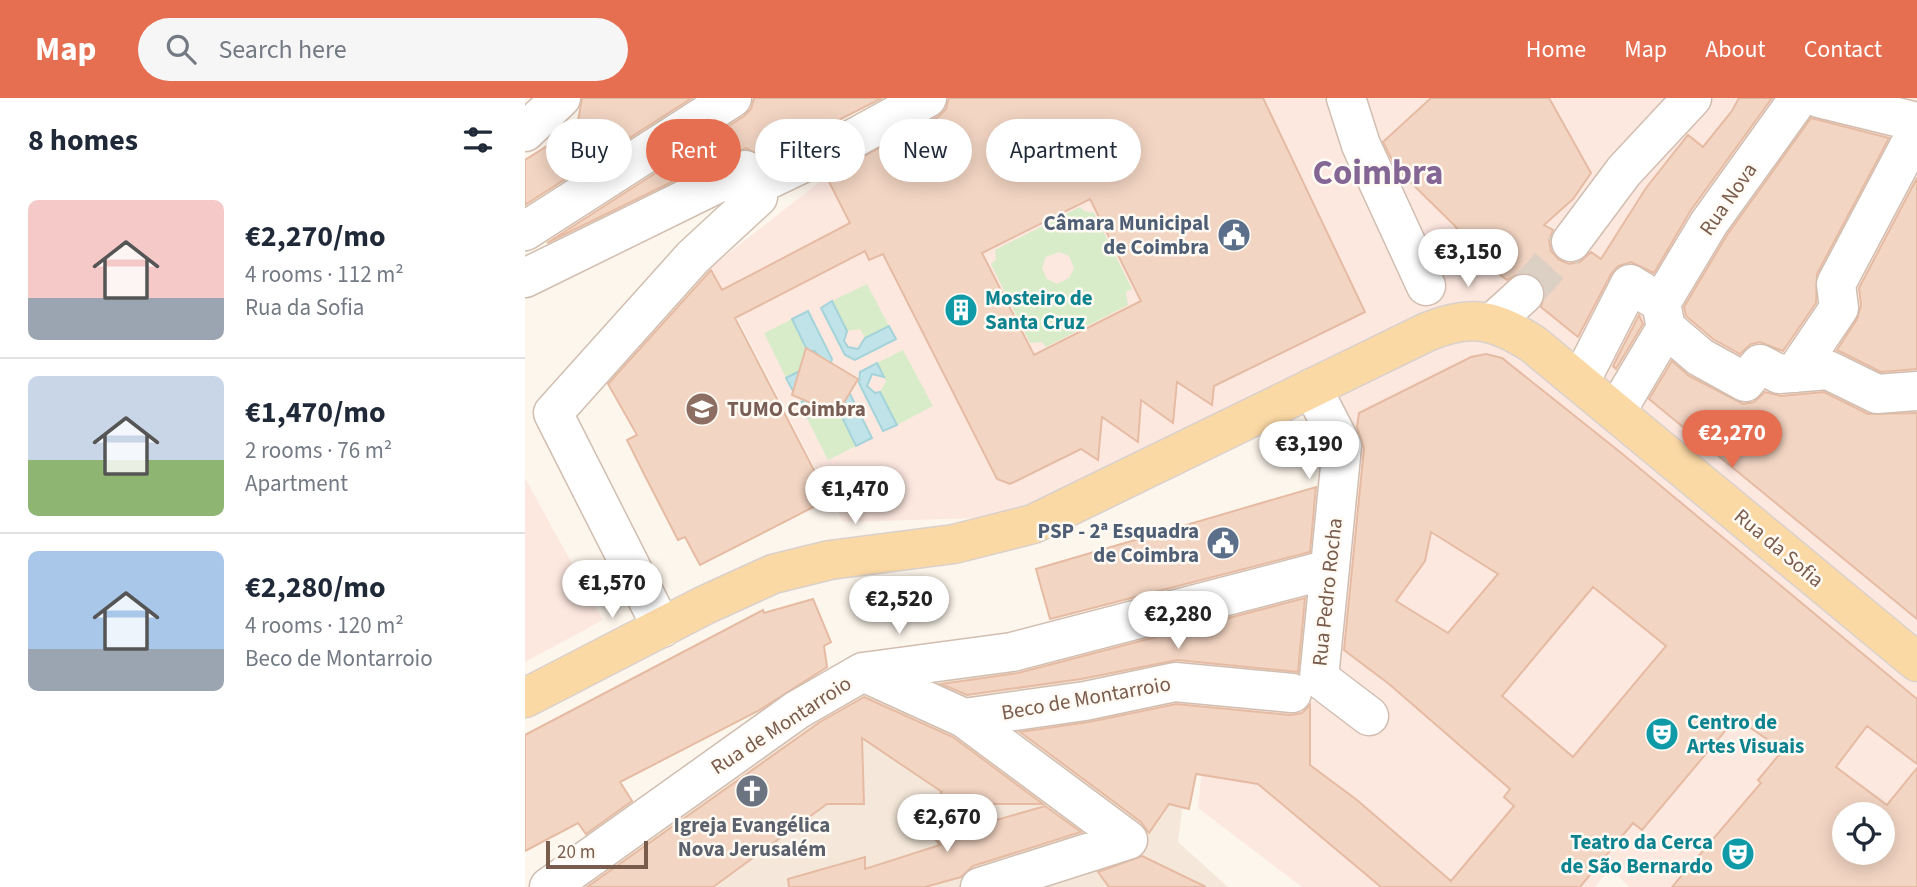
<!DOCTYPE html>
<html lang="en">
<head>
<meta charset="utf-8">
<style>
  body { margin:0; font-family:"Source Sans 3",sans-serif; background:#f6f6f7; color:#1f2937; height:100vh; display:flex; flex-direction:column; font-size:26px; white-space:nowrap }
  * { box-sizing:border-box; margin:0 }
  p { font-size:23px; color:#747a83 }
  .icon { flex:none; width:38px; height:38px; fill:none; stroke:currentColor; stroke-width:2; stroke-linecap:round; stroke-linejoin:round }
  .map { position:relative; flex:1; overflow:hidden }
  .panel { display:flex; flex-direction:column; background:#fff; width:525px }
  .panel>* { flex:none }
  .top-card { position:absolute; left:21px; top:21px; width:665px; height:63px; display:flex; gap:14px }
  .fabs { position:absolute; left:1307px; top:704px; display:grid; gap:14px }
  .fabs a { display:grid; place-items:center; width:63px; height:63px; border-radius:50%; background:#fff; box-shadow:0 4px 18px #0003; font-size:35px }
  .scale { position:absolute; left:21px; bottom:18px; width:102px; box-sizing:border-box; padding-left:7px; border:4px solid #7a5c4d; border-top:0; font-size:19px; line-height:24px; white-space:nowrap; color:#7a5c4d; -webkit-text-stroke:5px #fffaf3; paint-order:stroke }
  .price { position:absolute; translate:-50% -60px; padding:0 16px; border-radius:24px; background:#fff; color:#222; font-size:23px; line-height:46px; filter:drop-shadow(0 2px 4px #0008) }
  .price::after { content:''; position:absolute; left:50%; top:42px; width:21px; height:16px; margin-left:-10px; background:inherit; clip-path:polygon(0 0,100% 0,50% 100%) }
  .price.selected { background:#e76f51; color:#fff }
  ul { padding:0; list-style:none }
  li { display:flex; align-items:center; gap:21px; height:175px; padding:0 28px }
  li+li { border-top:2px solid #e0e1e3 }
  li span { display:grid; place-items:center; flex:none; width:196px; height:140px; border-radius:10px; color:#555 }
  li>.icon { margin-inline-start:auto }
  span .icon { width:84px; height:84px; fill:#fffc; stroke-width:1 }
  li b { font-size:30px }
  h2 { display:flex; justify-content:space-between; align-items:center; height:84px; padding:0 28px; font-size:30px }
  .tag { padding:0 24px; border-radius:32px; background:#fff; box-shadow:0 4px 18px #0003; font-size:24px; line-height:63px }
  .tag.selected { background:#e76f51; color:#fff }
  header { display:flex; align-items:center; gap:42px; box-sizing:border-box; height:98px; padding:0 35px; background:#e76f51; color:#fff }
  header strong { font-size:33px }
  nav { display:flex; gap:38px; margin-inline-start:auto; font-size:24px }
  .search { width:490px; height:63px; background:#f6f6f7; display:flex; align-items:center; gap:18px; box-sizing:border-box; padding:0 24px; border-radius:38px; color:#747a83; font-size:26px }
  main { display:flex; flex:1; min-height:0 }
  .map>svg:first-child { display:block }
  .residential { fill:#f5e8da }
  .commercial { fill:#fde8e0; fill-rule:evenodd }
  .green { fill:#d8ecc9; fill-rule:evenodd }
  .water { fill:#bfe3e8; stroke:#a5d3da; stroke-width:2 }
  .building { fill:#f3d5c3; stroke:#e6bba3; stroke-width:2; fill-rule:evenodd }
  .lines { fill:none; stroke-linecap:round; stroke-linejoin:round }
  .minor-tunnel { stroke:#dcd0c4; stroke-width:38; stroke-dasharray:38 19; stroke-linecap:butt }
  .minor-casing { stroke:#d1beb0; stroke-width:41 }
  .major-casing { stroke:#dad1cd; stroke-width:41 }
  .minor { stroke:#fff; stroke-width:38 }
  .major { stroke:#fbd9a5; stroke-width:38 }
  .labels { text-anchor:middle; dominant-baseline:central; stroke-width:5; stroke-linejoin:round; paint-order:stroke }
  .street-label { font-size:21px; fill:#7a5c4d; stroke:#fffaf3 }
  .service-label { font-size:21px; font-weight:bold; fill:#4e5e75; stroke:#fffaf3; text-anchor:end }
  .culture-label { font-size:21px; font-weight:bold; fill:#0d838f; stroke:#fffaf3; text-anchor:start }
  .education-label { font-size:21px; font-weight:bold; fill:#785e54; stroke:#fffaf3; text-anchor:start }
  .worship-label { font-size:21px; font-weight:bold; fill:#5b616d; stroke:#fffaf3 }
  .town-label { font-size:35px; font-weight:bold; fill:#846695; stroke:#fffaf3 }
</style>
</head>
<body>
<header>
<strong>Map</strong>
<div class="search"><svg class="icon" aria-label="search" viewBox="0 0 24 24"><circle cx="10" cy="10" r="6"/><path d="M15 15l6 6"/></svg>Search here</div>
<nav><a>Home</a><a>Map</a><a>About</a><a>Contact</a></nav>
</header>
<main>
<section class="panel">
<h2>8 homes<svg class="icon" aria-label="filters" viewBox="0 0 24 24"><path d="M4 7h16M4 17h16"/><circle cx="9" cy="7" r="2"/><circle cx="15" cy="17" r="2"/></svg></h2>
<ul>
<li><span style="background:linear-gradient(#f6c9c9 70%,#9aa5b1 0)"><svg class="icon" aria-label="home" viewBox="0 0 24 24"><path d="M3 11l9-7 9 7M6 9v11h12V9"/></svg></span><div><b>€2,270/mo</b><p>4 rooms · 112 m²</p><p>Rua da Sofia</p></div></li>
<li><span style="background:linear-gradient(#c9d6e8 60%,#8fb573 0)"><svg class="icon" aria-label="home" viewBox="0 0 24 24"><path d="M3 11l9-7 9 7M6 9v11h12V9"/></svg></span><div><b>€1,470/mo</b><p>2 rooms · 76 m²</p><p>Apartment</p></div></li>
<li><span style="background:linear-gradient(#a9c7e8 70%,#9aa5b1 0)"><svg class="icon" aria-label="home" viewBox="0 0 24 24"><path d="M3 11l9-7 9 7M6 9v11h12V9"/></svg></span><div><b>€2,280/mo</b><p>4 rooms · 120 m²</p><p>Beco de Montarroio</p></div></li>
</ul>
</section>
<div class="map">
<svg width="1392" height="789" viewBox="0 0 1392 789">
  <rect width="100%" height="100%" fill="#fdf6ec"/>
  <path class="residential" d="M 796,483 L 788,590 L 673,584 L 653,744 L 703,789 L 35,789 L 339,584 Z"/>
  <path class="commercial" d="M 412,0 L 1392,0 L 1392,789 L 1104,789 L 1085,770 L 1070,789 L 777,789 L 673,710 L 685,594 L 811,605 L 821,336 L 792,269 L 526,402 L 456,420 L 318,424 L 186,169 L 365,29 ZM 1320,716 L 1358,716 L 1358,754 L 1320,754 Z
    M 0,380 L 78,522 L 0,564 Z"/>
  <path class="green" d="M 555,109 L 559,113 L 569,115 L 607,191 L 601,194 L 603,207 L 521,249 L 517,244 L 505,245 L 466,166 L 471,162 L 470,152 ZM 534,154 L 544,158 L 549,170 L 544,180 L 532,186 L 522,181 L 517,170 L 521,159 Z
    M 342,186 L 364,228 L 340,240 L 335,231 L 322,233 L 307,203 Z
    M 267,221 L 283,254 L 277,259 L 281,270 L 261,280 L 239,235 Z
    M 378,252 L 408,308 L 372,327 L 355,294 L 361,283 L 352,265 Z
    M 300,310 L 306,315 L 314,313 L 331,348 L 303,362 L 282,320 Z"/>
  <path class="water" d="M 307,203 L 322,233 L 319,243 L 323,249 L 333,251 L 340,240 L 364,228 L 371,241 L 330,262 L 320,257 L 296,210 Z
    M 283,213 L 307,261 L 303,275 L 268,293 L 261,280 L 296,262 L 290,253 L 283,254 L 267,221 Z
    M 352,265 L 359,279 L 347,276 L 342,288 L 350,295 L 355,294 L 372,327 L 358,333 L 334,285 L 335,274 Z
    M 310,287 L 323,292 L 347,340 L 331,348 L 314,313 L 318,302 L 282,320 L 274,305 Z"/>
  <path class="building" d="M 57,0 L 167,0 L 0,107 L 0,62 L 52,29 Z
    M 229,0 L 357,0 L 247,56 L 236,58 L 221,50 L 179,68 L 160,71 L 163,76 L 22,145 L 219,18 L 226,11 Z
    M 424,0 L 738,0 L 840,214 L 689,288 L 687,307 L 652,284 L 648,325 L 616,302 L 613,344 L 577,319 L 573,362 L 556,351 L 485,386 L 472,381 L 358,156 L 344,162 L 340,153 L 210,220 L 304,401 L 175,467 L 160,439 L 153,442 L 119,376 L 102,342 L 112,337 L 83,286 L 186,172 L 197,192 L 325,125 L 301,78 L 413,19 L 421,11 ZM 565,101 L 616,203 L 509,257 L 457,155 Z
    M 906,0 L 1024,0 L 1066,75 L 1048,101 L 1019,127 L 1028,132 L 1024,142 L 1026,153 L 1034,162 L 1044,166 L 1055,164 L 1066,154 L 1076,161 L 1121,90 L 1163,37 L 1178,49 L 1207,13 L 1214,0 L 1247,0 L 1166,112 L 1129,175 L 1106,164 L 1093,168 L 1086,176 L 1053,239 L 1016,209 L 1020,192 L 1015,181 L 1005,175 L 995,175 L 982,182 L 961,166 L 930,128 L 871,70 L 858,44 Z
    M 1286,20 L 1364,40 L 1292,176 L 1291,205 L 1258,253 L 1235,244 L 1226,246 L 1215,256 L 1188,241 L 1161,218 L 1159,209 L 1202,137 Z
    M 1392,80 L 1392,271 L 1356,274 L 1312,252 L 1332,221 L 1336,207 L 1334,190 Z
    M 1114,217 L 1118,226 L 1091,271 L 1088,268 Z
    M 281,250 L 333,281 L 312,316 L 267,297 Z
    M 961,256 L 977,260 L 1095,354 L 1392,601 L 1392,666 L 1342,628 L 1311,669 L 1362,707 L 1392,670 L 1392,789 L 1147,789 L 1236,685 L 1233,682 L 1258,652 L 1211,620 L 1117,732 L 1108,725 L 1055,789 L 856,789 L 733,686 L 671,676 L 664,711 L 644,706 L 624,735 L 616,724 L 495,634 L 564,624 L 651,606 L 765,617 L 777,615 L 785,607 L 785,667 L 832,702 L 926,783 L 989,708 L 979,699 L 985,691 L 864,586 L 819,552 L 839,350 L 832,329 L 834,315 L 946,259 ZM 906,434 L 973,476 L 923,535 L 871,503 L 900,463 ZM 1068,489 L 1141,548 L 1048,659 L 977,598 ZM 1320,716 L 1358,716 L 1358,754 L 1320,754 Z
    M 1147,263 L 1164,278 L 1218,306 L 1229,304 L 1240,294 L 1256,298 L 1299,294 L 1343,316 L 1392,315 L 1392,521 L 1124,301 Z
    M 791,389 L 785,454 L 525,521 L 511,471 Z
    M 780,500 L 773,574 L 652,562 L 556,581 L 442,597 L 416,586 L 493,575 Z
    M 288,501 L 306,544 L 299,548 L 302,569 L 233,613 L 95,684 L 107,703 L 61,736 L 53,725 L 0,753 L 0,637 L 238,512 L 239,515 Z
    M 339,599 L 428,639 L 518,706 L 406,706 L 417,694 L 337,640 L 339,706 L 302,706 L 188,789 L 62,789 L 295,624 Z
    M 520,708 L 556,734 L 448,768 L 436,779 L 400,789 L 264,789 L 263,781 L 340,759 L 340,771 L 415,747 L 409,740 Z
    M 617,758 L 681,789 L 584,789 L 573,774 Z"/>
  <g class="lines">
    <path class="minor-tunnel" d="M 999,196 L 1046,144"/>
    <defs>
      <path id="minor" d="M 821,0 L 836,47 L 901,188
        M 1294,0 L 1392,24
        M 0,34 L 36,0
        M 228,89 L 322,44 L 402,0
        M 0,133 L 207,0
        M 1046,144 L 1099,73 L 1167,0
        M 0,180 L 220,72 L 233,99 L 168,159 L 28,315 L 137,530
        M 1136,205 L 1184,125 L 1274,0
        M 967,225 L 999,196
        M 1141,230 L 1175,259 L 1220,284 L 1235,266 L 1254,276 L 1303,272 L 1352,296 L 1392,293
        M 1270,275 L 1314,210 L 1311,186 L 1392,33
        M 1055,284 L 1105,186 L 1136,205 L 1141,230 L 1091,314
        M 787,290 L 817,348 L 794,580 L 844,618
        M 338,574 L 439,620 L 603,742 L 455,789
        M 439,620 L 560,603 L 650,584 L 767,595
        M 24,789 L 272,612 L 338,574 L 487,554 L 805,471"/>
      <path id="major" d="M 0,600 L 180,507 L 248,476 L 305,462 L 429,446 L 508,426 L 902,234 C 946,216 969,221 1008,246 L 1392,564"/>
    </defs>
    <use href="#minor" class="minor-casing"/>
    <use href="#major" class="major-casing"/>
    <use href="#minor" class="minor"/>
    <use href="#major" class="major"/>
  </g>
  <defs>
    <symbol id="civic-disc" viewBox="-11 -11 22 22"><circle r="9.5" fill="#5c6f8a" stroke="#fffaf3"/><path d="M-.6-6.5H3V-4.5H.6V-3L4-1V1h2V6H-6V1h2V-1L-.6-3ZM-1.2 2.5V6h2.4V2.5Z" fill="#fff"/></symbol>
    <symbol id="building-disc" viewBox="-11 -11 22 22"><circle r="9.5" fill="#0f9aa8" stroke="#fffaf3"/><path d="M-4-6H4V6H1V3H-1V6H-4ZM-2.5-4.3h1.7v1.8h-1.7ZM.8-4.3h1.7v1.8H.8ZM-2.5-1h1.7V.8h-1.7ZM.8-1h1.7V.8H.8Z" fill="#fff"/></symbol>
    <symbol id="university-disc" viewBox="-11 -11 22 22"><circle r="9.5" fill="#8d6e63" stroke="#fffaf3"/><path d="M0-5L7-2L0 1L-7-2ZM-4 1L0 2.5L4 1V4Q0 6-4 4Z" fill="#fff"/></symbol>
    <symbol id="theatre-disc" viewBox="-11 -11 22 22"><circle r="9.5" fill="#0f9aa8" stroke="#fffaf3"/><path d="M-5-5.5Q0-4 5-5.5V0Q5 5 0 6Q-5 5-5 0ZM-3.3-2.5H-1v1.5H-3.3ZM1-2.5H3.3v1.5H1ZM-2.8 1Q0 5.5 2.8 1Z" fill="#fff"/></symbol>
    <symbol id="church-disc" viewBox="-11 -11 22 22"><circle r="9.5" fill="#6b7280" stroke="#fffaf3"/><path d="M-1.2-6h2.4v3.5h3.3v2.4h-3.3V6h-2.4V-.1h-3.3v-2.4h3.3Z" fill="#fff"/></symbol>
  </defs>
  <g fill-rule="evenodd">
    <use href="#civic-disc" x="690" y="118" width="38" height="38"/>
    <use href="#building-disc" x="417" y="193" width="38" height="38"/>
    <use href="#university-disc" x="158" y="292" width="38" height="38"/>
    <use href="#civic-disc" x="679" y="426" width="38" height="38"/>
    <use href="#theatre-disc" x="1118" y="617" width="38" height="38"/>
    <use href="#church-disc" x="208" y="674" width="38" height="38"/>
    <use href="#theatre-disc" x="1194" y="737" width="38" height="38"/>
  </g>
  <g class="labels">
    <g class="street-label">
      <text transform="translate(1203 101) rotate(-55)">Rua Nova</text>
      <text transform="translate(1254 450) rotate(40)">Rua da Sofia</text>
      <text transform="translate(802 494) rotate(-84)">Rua Pedro Rocha</text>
      <text transform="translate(561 600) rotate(-10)">Beco de Montarroio</text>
      <text transform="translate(256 627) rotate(-33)">Rua de Montarroio</text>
    </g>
    <g class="service-label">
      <text x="684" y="125">Câmara Municipal<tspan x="684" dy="24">de Coimbra</tspan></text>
      <text x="674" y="433">PSP - 2ª Esquadra<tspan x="674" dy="24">de Coimbra</tspan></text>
    </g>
    <g class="culture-label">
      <text x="460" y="200">Mosteiro de<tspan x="460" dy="24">Santa Cruz</tspan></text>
      <text x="1162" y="624">Centro de<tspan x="1162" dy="24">Artes Visuais</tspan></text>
      <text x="1188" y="744" text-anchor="end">Teatro da Cerca<tspan x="1188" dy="24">de São Bernardo</tspan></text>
    </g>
    <g class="education-label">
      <text x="202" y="311">TUMO Coimbra</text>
    </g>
    <g class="worship-label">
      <text x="227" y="727">Igreja Evangélica<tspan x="227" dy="24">Nova Jerusalém</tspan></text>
    </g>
    <g class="town-label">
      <text x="853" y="75">Coimbra</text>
    </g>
  </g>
</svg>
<div class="fabs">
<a><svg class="icon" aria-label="locate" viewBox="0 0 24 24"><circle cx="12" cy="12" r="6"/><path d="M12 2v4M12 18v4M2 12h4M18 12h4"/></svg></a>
</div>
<div class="scale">20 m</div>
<b class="price" style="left:943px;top:191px">€3,150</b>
<b class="price selected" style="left:1207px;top:372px">€2,270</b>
<b class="price" style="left:784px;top:383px">€3,190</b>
<b class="price" style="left:330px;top:428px">€1,470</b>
<b class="price" style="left:87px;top:522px">€1,570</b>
<b class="price" style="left:374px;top:538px">€2,520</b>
<b class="price" style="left:653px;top:553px">€2,280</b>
<b class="price" style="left:422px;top:756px">€2,670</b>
<div class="top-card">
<a class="tag">Buy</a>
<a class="tag selected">Rent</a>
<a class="tag">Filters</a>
<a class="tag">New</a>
<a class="tag">Apartment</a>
</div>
</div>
</main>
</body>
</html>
